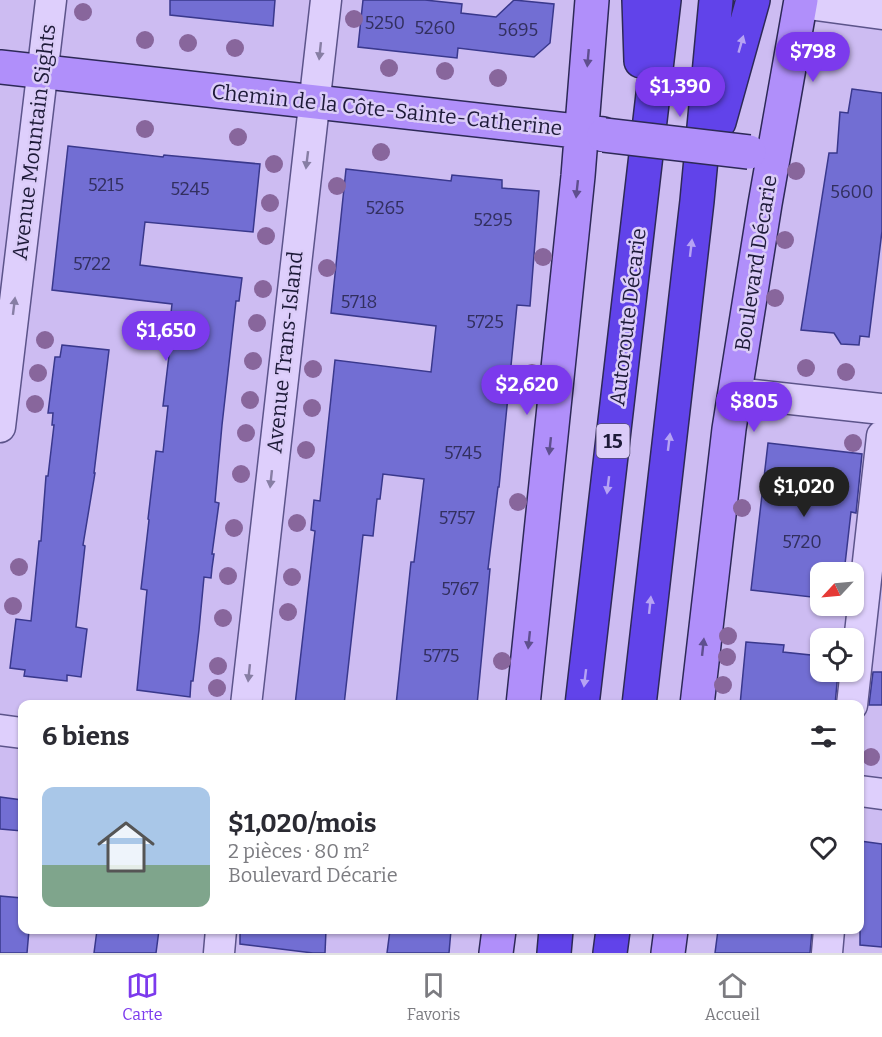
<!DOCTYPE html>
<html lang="fr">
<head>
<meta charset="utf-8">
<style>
  body { margin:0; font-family:Bitter,serif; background:#f7f7f7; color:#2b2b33; height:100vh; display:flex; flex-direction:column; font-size:22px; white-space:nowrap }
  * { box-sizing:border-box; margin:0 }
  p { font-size:20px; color:#7c7c81 }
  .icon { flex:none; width:33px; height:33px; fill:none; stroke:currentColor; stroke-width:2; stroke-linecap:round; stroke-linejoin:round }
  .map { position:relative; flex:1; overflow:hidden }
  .sheet { position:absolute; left:18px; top:700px; width:846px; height:234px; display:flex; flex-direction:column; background:#fff; border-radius:12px; box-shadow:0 2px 4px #0004 }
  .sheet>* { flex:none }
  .needle { width:39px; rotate:244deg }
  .tools { position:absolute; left:810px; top:562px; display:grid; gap:12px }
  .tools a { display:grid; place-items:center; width:54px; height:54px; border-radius:12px; background:#fff; box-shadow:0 2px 4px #0004; font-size:30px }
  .price { position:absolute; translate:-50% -51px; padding:0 14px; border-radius:21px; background:#7c3aed; color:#fff; font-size:20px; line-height:39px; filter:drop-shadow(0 2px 3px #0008) }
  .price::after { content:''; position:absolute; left:50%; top:36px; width:18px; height:14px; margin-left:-9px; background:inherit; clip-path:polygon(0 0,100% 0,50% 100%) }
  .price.active { background:#222; color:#fff }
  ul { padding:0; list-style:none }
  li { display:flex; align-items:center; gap:18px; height:150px; padding:0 24px }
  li+li { border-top:2px solid #e1e1e2 }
  li span { display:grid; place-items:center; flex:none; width:168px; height:120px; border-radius:12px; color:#555 }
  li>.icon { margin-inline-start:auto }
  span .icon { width:72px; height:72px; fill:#fffc; stroke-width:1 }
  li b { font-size:26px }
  h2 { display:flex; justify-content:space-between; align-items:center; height:72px; padding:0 24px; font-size:26px }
  .dock { display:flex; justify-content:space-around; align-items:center; height:84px; border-top:2px solid #e1e1e2; background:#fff; font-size:16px; color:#7c7c81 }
  .dock a { display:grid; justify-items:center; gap:3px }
  .dock .active { color:#7c3aed }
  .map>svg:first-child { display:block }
  .building { fill:#726ed3; stroke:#39388c; stroke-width:1.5 }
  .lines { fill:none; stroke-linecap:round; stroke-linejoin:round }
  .minor-casing { stroke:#5c548a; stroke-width:33 }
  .major-casing { stroke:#2d2957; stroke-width:36 }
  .highway-casing { stroke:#2d2957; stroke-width:36 }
  .minor { stroke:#decffc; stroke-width:30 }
  .major { stroke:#b08ffa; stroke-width:33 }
  .highway { stroke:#6143ea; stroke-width:33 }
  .major-bridge-casing { stroke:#2d2957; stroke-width:36; stroke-linecap:butt }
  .major-bridge { stroke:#b08ffa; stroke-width:33 }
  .tree { fill:#88669c }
  .oneway { fill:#b6a3f4 }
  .oneway2 { fill:#877ea4 }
  .oneway3 { fill:#5f4f8f }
  .labels { text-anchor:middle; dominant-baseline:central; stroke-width:5; stroke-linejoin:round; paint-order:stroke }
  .number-label { font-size:18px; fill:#322f5f }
  .shield { fill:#dbccf8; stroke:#564f72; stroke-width:1.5 }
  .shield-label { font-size:20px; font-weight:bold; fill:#1d1a38 }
  .street-label { font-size:21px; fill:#1d1a38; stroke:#dbccf8 }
</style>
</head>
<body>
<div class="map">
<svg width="882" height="953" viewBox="0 0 882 953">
  <rect width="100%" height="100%" fill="#cdbcf2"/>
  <path class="building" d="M 170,0 L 275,0 L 273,26 L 170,15 Z
    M 363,0 L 425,0 L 462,4 L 461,13 L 496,17 L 514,0 L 554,4 L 550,43 L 534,57 L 458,48 L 457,58 L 358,47 Z
    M 852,89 L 882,93 L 882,231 L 869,337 L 860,336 L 859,345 L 841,344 L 834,333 L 801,330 L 829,153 L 837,153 L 840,112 L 848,113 Z
    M 68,146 L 163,157 L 164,155 L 260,164 L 253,232 L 145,222 L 140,265 L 242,278 L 239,301 L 236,301 L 222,425 L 215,502 L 219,503 L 212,554 L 214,554 L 212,568 L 211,578 L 204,577 L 199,630 L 193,681 L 191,681 L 190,697 L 137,690 L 147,590 L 141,589 L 149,520 L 148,519 L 156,451 L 163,452 L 168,406 L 163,406 L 174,313 L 171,313 L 172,304 L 52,290 Z
    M 346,169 L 451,181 L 452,175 L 502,180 L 502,188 L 539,191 L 530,306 L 517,305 L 499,487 L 498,487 L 488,569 L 490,569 L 477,705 L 396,705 L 411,562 L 414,562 L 424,479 L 383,474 L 380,499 L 377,499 L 373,536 L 363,535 L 344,705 L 295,705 L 315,531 L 311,530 L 314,500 L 320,501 L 335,360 L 431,372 L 436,326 L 331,313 Z
    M 62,345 L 109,350 L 94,473 L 95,473 L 83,545 L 85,546 L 76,627 L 87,629 L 81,677 L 67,675 L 67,681 L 24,676 L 25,670 L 10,668 L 16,619 L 31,621 L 39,541 L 41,541 L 46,476 L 48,476 L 54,425 L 52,425 L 53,413 L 48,413 L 55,357 L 60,357 Z
    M 768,443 L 862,454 L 856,513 L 851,512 L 844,573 L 820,573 L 820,598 L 751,590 Z
    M 746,642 L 784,645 L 783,652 L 820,656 L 820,672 L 838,672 L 835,705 L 740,705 Z
    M 873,672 L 882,672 L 882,705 L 869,705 Z
    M 0,797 L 22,800 L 22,831 L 0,829 Z
    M 860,841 L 882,844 L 882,947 L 860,945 Z
    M 0,896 L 22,898 L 22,930 L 29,930 L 27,953 L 0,953 Z
    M 97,930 L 159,930 L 156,953 L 94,953 Z
    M 240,930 L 326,930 L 325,953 L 313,953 L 240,944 Z
    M 390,930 L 451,930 L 449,953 L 387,953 Z
    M 718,930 L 812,930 L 810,953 L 715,953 Z"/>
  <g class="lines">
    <defs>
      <path id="minor" d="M 801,3 L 882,14
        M 735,393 L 882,409
        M 0,427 L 51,0
        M 246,705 L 326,0
        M 852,705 L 882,436
        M 0,730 L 22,733
        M 860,791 L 882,794
        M 219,953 L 221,930
        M 827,953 L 829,930"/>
      <path id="major" d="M 0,67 L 603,134
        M 523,705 L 578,176 L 592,0
        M 697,705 L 729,429 L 765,204 L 801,0
        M 496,953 L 499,930
        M 668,953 L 671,930"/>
      <path id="highway" d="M 639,0 L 641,61
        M 719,122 L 753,0
        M 582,705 L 664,0
        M 639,705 L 697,201 L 716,0
        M 554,953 L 556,930
        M 610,953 L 613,930"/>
    </defs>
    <use href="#minor" class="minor-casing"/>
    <use href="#major" class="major-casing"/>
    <use href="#highway" class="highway-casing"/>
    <use href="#minor" class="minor"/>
    <use href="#major" class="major"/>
    <use href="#highway" class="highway"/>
    <defs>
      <path id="major-bridge" d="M 604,135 L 749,152"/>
    </defs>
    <use href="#major-bridge" class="major-bridge-casing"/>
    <use href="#major-bridge" class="major-bridge"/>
  </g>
  <g class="tree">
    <circle cx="83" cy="12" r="9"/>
    <circle cx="354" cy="19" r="9"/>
    <circle cx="145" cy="40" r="9"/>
    <circle cx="188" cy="43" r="9"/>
    <circle cx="235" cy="48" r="9"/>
    <circle cx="389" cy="68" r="9"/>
    <circle cx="445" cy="71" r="9"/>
    <circle cx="498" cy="78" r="9"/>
    <circle cx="145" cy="129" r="9"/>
    <circle cx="238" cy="137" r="9"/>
    <circle cx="381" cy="152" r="9"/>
    <circle cx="274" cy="164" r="9"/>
    <circle cx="796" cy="171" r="9"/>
    <circle cx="337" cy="186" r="9"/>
    <circle cx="270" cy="203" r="9"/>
    <circle cx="266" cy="236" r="9"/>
    <circle cx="785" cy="240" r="9"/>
    <circle cx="543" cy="257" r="9"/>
    <circle cx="327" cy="268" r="9"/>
    <circle cx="263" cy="289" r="9"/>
    <circle cx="775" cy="298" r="9"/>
    <circle cx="257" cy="323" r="9"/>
    <circle cx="45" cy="340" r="9"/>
    <circle cx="253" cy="361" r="9"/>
    <circle cx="806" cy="368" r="9"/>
    <circle cx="313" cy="369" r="9"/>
    <circle cx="846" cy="372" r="9"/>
    <circle cx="38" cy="373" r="9"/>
    <circle cx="532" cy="373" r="9"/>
    <circle cx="250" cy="400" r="9"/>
    <circle cx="35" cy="404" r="9"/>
    <circle cx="312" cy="408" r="9"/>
    <circle cx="246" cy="433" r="9"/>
    <circle cx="853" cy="443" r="9"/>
    <circle cx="306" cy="450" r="9"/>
    <circle cx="241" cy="474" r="9"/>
    <circle cx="518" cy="502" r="9"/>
    <circle cx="742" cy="508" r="9"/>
    <circle cx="297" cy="523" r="9"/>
    <circle cx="234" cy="528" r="9"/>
    <circle cx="19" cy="567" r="9"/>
    <circle cx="228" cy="576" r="9"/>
    <circle cx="292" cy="577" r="9"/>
    <circle cx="13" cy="606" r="9"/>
    <circle cx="288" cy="612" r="9"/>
    <circle cx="223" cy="618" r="9"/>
    <circle cx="728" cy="636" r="9"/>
    <circle cx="727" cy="657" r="9"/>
    <circle cx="502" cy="661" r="9"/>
    <circle cx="218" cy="666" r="9"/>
    <circle cx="723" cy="685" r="9"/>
    <circle cx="217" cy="688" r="9"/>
    <circle cx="871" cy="757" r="9"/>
  </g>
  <defs><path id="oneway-solid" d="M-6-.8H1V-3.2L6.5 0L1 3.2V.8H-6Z" transform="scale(1.5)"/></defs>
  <g class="oneway">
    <use href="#oneway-solid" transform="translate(741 44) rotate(-74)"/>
    <use href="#oneway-solid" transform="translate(691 248) rotate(-83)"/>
    <use href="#oneway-solid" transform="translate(669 442) rotate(-83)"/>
    <use href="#oneway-solid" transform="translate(608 485) rotate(97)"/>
    <use href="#oneway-solid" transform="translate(650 605) rotate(-84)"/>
    <use href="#oneway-solid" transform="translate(585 678) rotate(97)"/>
  </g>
  <g class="oneway2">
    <use href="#oneway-solid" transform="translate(320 51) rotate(96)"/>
    <use href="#oneway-solid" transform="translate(307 160) rotate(97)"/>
    <use href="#oneway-solid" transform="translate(14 306) rotate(-83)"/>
    <use href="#oneway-solid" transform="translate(271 479) rotate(96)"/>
    <use href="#oneway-solid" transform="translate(249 673) rotate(96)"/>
  </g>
  <g class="oneway3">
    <use href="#oneway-solid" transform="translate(588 58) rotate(95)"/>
    <use href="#oneway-solid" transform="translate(577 189) rotate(96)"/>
    <use href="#oneway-solid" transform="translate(550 446) rotate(96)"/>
    <use href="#oneway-solid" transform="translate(529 640) rotate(96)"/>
    <use href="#oneway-solid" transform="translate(703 647) rotate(-84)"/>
  </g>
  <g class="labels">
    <g class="number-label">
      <text x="385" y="23">5250</text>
      <text x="435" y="28">5260</text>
      <text x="518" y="30">5695</text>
      <text x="106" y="185">5215</text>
      <text x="190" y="189">5245</text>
      <text x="852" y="192">5600</text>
      <text x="385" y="208">5265</text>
      <text x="493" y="220">5295</text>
      <text x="92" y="264">5722</text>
      <text x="359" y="302">5718</text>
      <text x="485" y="322">5725</text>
      <text x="463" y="453">5745</text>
      <text x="457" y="518">5757</text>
      <text x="802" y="542">5720</text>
      <text x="460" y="589">5767</text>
      <text x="441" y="656">5775</text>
    </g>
    <rect class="shield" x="596.5" y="424" width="33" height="34" rx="4.5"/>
    <g class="shield-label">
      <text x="613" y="441">15</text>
    </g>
    <g class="street-label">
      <text transform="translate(387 110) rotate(6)">Chemin de la Côte-Sainte-Catherine</text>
      <text transform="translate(34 142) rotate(-83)">Avenue Mountain Sights</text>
      <text transform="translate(756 263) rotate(-81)">Boulevard Décarie</text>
      <text transform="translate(628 317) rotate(-83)">Autoroute Décarie</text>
      <text transform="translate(285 352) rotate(-84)">Avenue Trans-Island</text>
    </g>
  </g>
</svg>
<div class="tools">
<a><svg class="needle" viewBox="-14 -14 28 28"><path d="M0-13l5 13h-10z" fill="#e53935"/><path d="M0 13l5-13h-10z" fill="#7c7c81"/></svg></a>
<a><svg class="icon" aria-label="locate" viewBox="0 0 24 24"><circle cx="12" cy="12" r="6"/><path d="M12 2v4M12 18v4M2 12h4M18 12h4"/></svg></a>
</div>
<b class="price" style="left:813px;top:83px">$798</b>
<b class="price" style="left:680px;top:118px">$1,390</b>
<b class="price" style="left:166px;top:362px">$1,650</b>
<b class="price" style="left:527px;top:416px">$2,620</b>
<b class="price" style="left:754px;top:433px">$805</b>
<b class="price active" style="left:804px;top:518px">$1,020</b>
<section class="sheet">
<h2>6 biens<svg class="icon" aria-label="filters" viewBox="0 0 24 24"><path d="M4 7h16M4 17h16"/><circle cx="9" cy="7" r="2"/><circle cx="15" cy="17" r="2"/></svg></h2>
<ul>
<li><span style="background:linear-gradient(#a9c7e8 65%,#7fa58c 0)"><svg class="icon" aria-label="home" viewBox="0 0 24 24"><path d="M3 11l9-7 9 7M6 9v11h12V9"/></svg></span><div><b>$1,020/mois</b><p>2 pièces · 80 m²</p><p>Boulevard Décarie</p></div><svg class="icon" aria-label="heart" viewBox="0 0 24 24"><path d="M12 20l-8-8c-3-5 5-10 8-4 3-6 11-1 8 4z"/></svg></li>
</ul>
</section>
</div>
<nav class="dock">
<a class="active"><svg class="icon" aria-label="map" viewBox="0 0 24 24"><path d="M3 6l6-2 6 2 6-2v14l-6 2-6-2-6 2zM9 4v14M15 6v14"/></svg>Carte</a>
<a><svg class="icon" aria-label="saved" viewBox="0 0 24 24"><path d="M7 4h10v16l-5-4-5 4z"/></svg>Favoris</a>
<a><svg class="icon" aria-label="home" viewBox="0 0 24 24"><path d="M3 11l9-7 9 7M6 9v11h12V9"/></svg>Accueil</a>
</nav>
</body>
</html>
